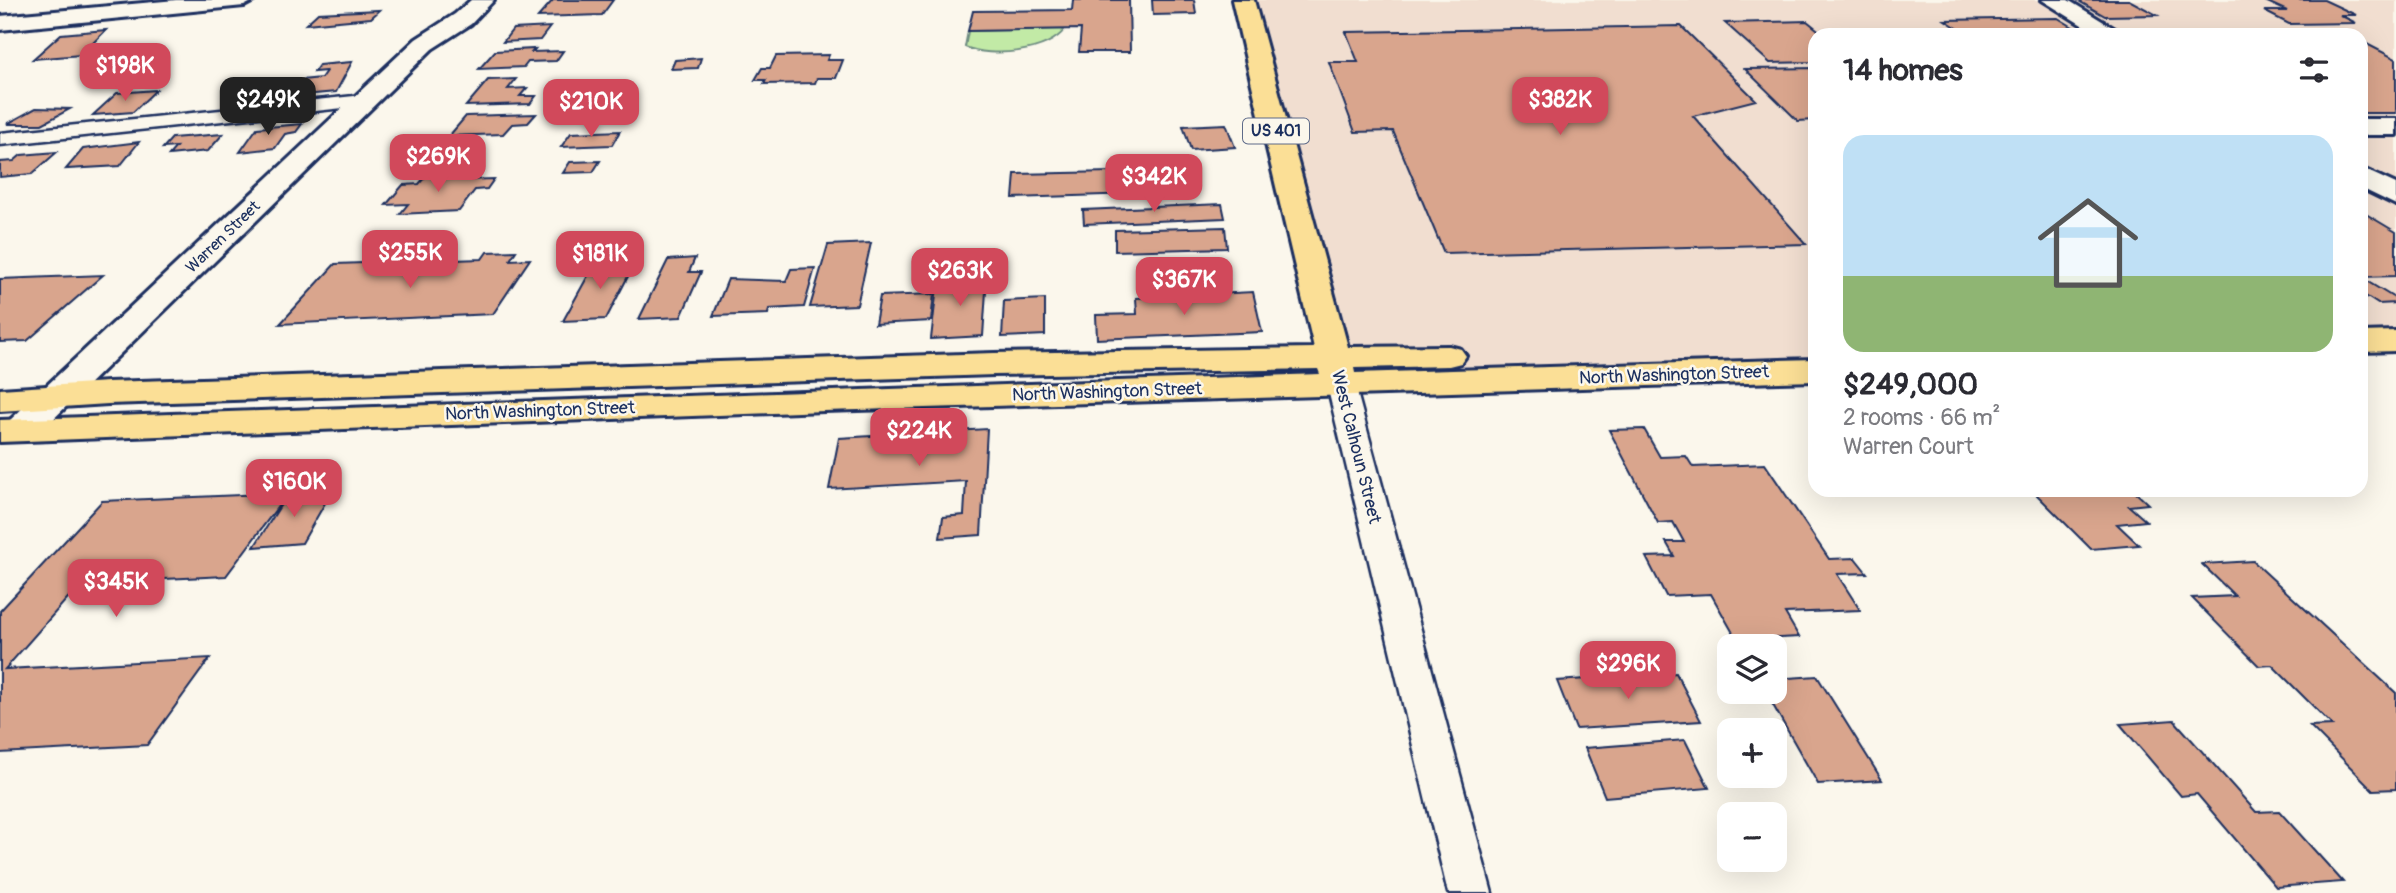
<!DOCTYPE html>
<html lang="en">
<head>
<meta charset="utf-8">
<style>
  body { margin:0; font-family:Pangolin,sans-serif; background:#f7f7f7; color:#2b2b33; height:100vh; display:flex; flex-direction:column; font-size:26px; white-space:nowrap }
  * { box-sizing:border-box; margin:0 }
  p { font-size:23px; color:#7c7c81 }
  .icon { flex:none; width:38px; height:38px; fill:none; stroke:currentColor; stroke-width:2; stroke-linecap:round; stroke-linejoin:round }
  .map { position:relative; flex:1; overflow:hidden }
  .side { position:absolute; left:1808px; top:28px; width:560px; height:469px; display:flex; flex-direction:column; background:#fff; border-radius:21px; box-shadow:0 7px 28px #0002 }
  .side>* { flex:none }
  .controls { position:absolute; left:1717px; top:634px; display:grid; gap:14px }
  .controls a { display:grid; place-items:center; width:70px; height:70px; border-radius:14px; background:#fff; box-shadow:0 7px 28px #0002; font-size:35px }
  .price { position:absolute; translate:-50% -60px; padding:0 16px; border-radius:14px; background:#d1495b; color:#fff; font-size:23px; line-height:46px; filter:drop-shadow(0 2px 4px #0008) }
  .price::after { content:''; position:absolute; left:50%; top:42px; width:21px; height:16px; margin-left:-10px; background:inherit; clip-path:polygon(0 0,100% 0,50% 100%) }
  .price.current { background:#222; color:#fff }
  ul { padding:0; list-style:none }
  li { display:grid; align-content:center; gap:14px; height:371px; padding:0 35px }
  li+li { border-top:2px solid #e1e1e2 }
  li span { display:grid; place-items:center; height:217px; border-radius:21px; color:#555 }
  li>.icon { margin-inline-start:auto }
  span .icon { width:126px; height:126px; fill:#fffc; stroke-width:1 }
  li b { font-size:30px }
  h2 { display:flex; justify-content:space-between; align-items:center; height:84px; padding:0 35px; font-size:30px }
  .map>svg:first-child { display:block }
  .built { fill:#f1ded0 }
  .green { fill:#c2eaa6; stroke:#6e8c82; stroke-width:2 }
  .building { fill:#d9a58d; stroke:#1b2f5e; stroke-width:2 }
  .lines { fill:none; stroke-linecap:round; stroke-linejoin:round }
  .minor-casing { stroke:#1b2f5e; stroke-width:5 }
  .tertiary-casing { stroke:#1b2f5e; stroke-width:6 }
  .secondary-casing { stroke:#1b2f5e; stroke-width:6 }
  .primary-casing { stroke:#1b2f5e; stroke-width:6 }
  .minor { fill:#fbf7ec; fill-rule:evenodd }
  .tertiary { fill:#fbf7ec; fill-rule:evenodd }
  .secondary { fill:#fbf7ec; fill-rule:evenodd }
  .primary { fill:#fbdf96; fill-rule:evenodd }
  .labels { text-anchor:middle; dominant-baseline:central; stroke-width:5; stroke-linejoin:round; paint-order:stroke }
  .shield { fill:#fbf7ec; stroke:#5e6b89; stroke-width:2 }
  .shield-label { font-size:16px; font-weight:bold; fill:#1b2f5e }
  .far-street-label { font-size:16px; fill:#1b2f5e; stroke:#fbf7ec }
  .street-label { font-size:18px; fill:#1b2f5e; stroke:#fbf7ec }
</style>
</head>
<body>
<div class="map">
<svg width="2396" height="893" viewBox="0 0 2396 893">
  <rect width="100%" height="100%" fill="#fbf7ec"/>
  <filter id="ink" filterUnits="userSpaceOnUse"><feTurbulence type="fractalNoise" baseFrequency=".0143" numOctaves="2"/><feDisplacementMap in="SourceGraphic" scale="14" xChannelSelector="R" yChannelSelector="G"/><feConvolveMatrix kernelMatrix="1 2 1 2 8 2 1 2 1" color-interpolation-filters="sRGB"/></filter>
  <g filter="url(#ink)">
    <path class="built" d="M 1244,0 L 2396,0 L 2396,344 L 2361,345 L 2361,35 L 1815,35 L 1815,360 L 1337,373 Z"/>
    <path class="green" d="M 1065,29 C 1047,53 991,58 965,47 L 968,31 Z"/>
    <path class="building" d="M 553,0 L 613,0 L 602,15 L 538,17 Z
      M 1073,0 L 1129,0 L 1130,52 L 1079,52 L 1081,29 L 968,31 L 973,11 L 1072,10 Z
      M 1152,0 L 1194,0 L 1196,14 L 1153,15 Z
      M 2077,0 L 2129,0 L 2157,15 L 2105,16 Z
      M 2263,0 L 2324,0 L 2356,15 L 2340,15 L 2356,23 L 2289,24 L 2264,11 L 2287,11 Z
      M 380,10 L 371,18 L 306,24 L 318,13 Z
      M 2058,18 L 2086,35 L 1968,35 L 1945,20 Z
      M 1807,21 L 1822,33 L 1840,32 L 1844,35 L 1815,35 L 1815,62 L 1770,63 L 1725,23 Z
      M 1681,26 L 1756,100 L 1693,116 L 1806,244 L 1444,253 L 1393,131 L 1355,132 L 1329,62 L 1358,62 L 1346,32 Z
      M 550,27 L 540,40 L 503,42 L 513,29 Z
      M 106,30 L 81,55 L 33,59 L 61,34 Z
      M 2361,41 L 2396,59 L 2396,113 L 2361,113 Z
      M 535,49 L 532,52 L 563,51 L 556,61 L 528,62 L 524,67 L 479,69 L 495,51 Z
      M 829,55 L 827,60 L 843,60 L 836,78 L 817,78 L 815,83 L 764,84 L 766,80 L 755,80 L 762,68 L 770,68 L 776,56 Z
      M 701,58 L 698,68 L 671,69 L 675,60 Z
      M 352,62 L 336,92 L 292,96 L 302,80 L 321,78 L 326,71 L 314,72 L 319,65 Z
      M 1815,68 L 1815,120 L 1798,121 L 1745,69 Z
      M 516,79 L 508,89 L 527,88 L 520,96 L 536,96 L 530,104 L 466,106 L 488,80 Z
      M 284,80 L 265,98 L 226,100 L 246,82 Z
      M 156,90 L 133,112 L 93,115 L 117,93 Z
      M 36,108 L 70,109 L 42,124 L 7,124 Z
      M 536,114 L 528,123 L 512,124 L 503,134 L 449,136 L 466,116 Z
      M 302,124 L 296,132 L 285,134 L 275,148 L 240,152 L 257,128 Z
      M 1226,124 L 1235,147 L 1191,150 L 1183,126 Z
      M 620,131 L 612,145 L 561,147 L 571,133 Z
      M 223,134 L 208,151 L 169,155 L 176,147 L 163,148 L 172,138 Z
      M 139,142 L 120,166 L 66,169 L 83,149 Z
      M 57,152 L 32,174 L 0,177 L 0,162 L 14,161 L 21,155 Z
      M 600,161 L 593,172 L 563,173 L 570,162 Z
      M 1162,171 L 1165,193 L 1013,198 L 1015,174 Z
      M 467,175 L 463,180 L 494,179 L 487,189 L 475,190 L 459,211 L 400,214 L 408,204 L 386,205 L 403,185 L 419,184 L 425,177 Z
      M 1222,204 L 1225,218 L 1084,224 L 1083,210 Z
      M 2361,211 L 2396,232 L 2396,276 L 2361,277 Z
      M 1225,227 L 1227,248 L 1115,251 L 1115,230 Z
      M 871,243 L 857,305 L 810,307 L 828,245 Z
      M 516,251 L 510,260 L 530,259 L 493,314 L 280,324 L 335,264 L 482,259 L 487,252 Z
      M 695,258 L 689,272 L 701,272 L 681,317 L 639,319 L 668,260 Z
      M 636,261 L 606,319 L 563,321 L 595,263 Z
      M 815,268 L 804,307 L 769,309 L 768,314 L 713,316 L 728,279 L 786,281 L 791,269 Z
      M 103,275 L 27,341 L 0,342 L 0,279 Z
      M 987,276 L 983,336 L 931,339 L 938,278 Z
      M 2361,282 L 2368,282 L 2396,299 L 2396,303 L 2378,304 L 2361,293 Z
      M 1253,292 L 1262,332 L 1097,339 L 1096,315 L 1137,314 L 1136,298 Z
      M 934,294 L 931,321 L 875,324 L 880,296 Z
      M 1045,299 L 1045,335 L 1002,337 L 1004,301 Z
      M 987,429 L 981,535 L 940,538 L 943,517 L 964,515 L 966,481 L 829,489 L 839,438 Z
      M 1644,429 L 1660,457 L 1686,456 L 1693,467 L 1765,464 L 1829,559 L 1855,558 L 1867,573 L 1837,574 L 1860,610 L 1785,613 L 1799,637 L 1737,640 L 1711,594 L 1666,596 L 1646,557 L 1674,556 L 1666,542 L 1684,542 L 1673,522 L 1658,523 L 1609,430 Z
      M 2032,490 L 2133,490 L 2148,504 L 2129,506 L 2146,521 L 2117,524 L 2139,545 L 2091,549 Z
      M 332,491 L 302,543 L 254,547 L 287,495 Z
      M 288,493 L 226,576 L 81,583 L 5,669 L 210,658 L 147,745 L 0,753 L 0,611 L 102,501 Z
      M 2253,561 L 2396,693 L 2396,789 L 2373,790 L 2310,726 L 2332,725 L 2272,665 L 2259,666 L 2192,598 L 2235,596 L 2202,564 Z
      M 1676,673 L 1701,721 L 1576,729 L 1557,681 Z
      M 1817,676 L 1882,780 L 1818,784 L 1765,691 L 1774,691 L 1774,679 Z
      M 2174,720 L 2256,812 L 2279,811 L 2343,882 L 2276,887 L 2197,794 L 2181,796 L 2120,724 Z
      M 1685,740 L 1709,788 L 1605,797 L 1585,748 Z"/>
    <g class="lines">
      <defs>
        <path id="minor" d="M 364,95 L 371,97 L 374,101 L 371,105 L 0,145 L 0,133 Z
          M 1341,377 L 1351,379 L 1355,385 L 1492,893 L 1448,893 L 1327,385 L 1331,379 Z"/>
        <path id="tertiary" d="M 471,0 L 494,0 L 471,24 L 432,49 L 35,437 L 22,440 L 9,437 L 3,429 L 9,421 L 416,39 L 455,14 Z
          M 2042,0 L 2068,0 L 2125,35 L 2098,35 Z
          M 2361,119 L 2396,119 L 2396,135 L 2361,135 Z
          M 2361,168 L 2396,184 L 2396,205 L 2361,188 Z"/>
        <path id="secondary" d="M 176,0 L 255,0 L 244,6 L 0,30 L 0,16 Z"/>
        <path id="primary" d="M 1232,0 L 1254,0 L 1348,347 L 1449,346 L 1461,349 L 1466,356 L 1461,363 L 1449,366 L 1354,368 L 1355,373 L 1815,359 L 1815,381 L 824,411 L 0,442 L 0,420 L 1320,374 L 1318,369 L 994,375 L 108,404 L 0,411 L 0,389 L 108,382 L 994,353 L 1314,348 Z
          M 2396,331 L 2396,351 L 2361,352 L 2361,332 Z"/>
      </defs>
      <use href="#minor" class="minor-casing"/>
      <use href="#tertiary" class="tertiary-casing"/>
      <use href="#secondary" class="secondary-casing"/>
      <use href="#primary" class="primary-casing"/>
      <use href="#minor" class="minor"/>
      <use href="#tertiary" class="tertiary"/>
      <use href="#secondary" class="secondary"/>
      <use href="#primary" class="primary"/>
    </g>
  </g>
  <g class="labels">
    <rect class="shield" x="1243" y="118.5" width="66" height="25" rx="5"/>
    <g class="shield-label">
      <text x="1276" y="131">US 401</text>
    </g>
    <g class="far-street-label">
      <text transform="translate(223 237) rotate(-44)">Warren Street</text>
    </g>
    <g class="street-label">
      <text transform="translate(1674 375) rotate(-2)">North Washington Street</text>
      <text transform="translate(1107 392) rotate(-2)">North Washington Street</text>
      <text transform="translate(540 411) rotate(-2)">North Washington Street</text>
      <text transform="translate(1356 447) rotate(76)">West Calhoun Street</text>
    </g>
  </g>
</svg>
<div class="controls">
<a><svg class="icon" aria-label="layers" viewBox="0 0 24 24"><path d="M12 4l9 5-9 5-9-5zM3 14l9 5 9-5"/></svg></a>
<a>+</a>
<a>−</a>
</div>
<b class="price" style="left:125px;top:103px">$198K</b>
<b class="price current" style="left:268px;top:137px">$249K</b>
<b class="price" style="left:1560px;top:137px">$382K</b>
<b class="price" style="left:591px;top:139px">$210K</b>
<b class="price" style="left:438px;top:194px">$269K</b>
<b class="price" style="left:1154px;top:214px">$342K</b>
<b class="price" style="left:410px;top:290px">$255K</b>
<b class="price" style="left:600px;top:291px">$181K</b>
<b class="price" style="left:960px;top:308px">$263K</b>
<b class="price" style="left:1184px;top:317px">$367K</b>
<b class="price" style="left:919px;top:468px">$224K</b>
<b class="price" style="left:294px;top:519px">$160K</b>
<b class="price" style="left:116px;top:619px">$345K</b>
<b class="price" style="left:1628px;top:701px">$296K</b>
<section class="side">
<h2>14 homes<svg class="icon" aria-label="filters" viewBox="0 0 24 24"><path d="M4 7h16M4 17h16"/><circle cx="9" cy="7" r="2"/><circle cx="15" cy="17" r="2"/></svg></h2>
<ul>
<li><span style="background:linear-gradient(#bfe0f5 65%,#8fb573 0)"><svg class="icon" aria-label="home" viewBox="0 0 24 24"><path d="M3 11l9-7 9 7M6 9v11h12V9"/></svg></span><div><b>$249,000</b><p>2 rooms · 66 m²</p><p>Warren Court</p></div></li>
</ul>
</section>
</div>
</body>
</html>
